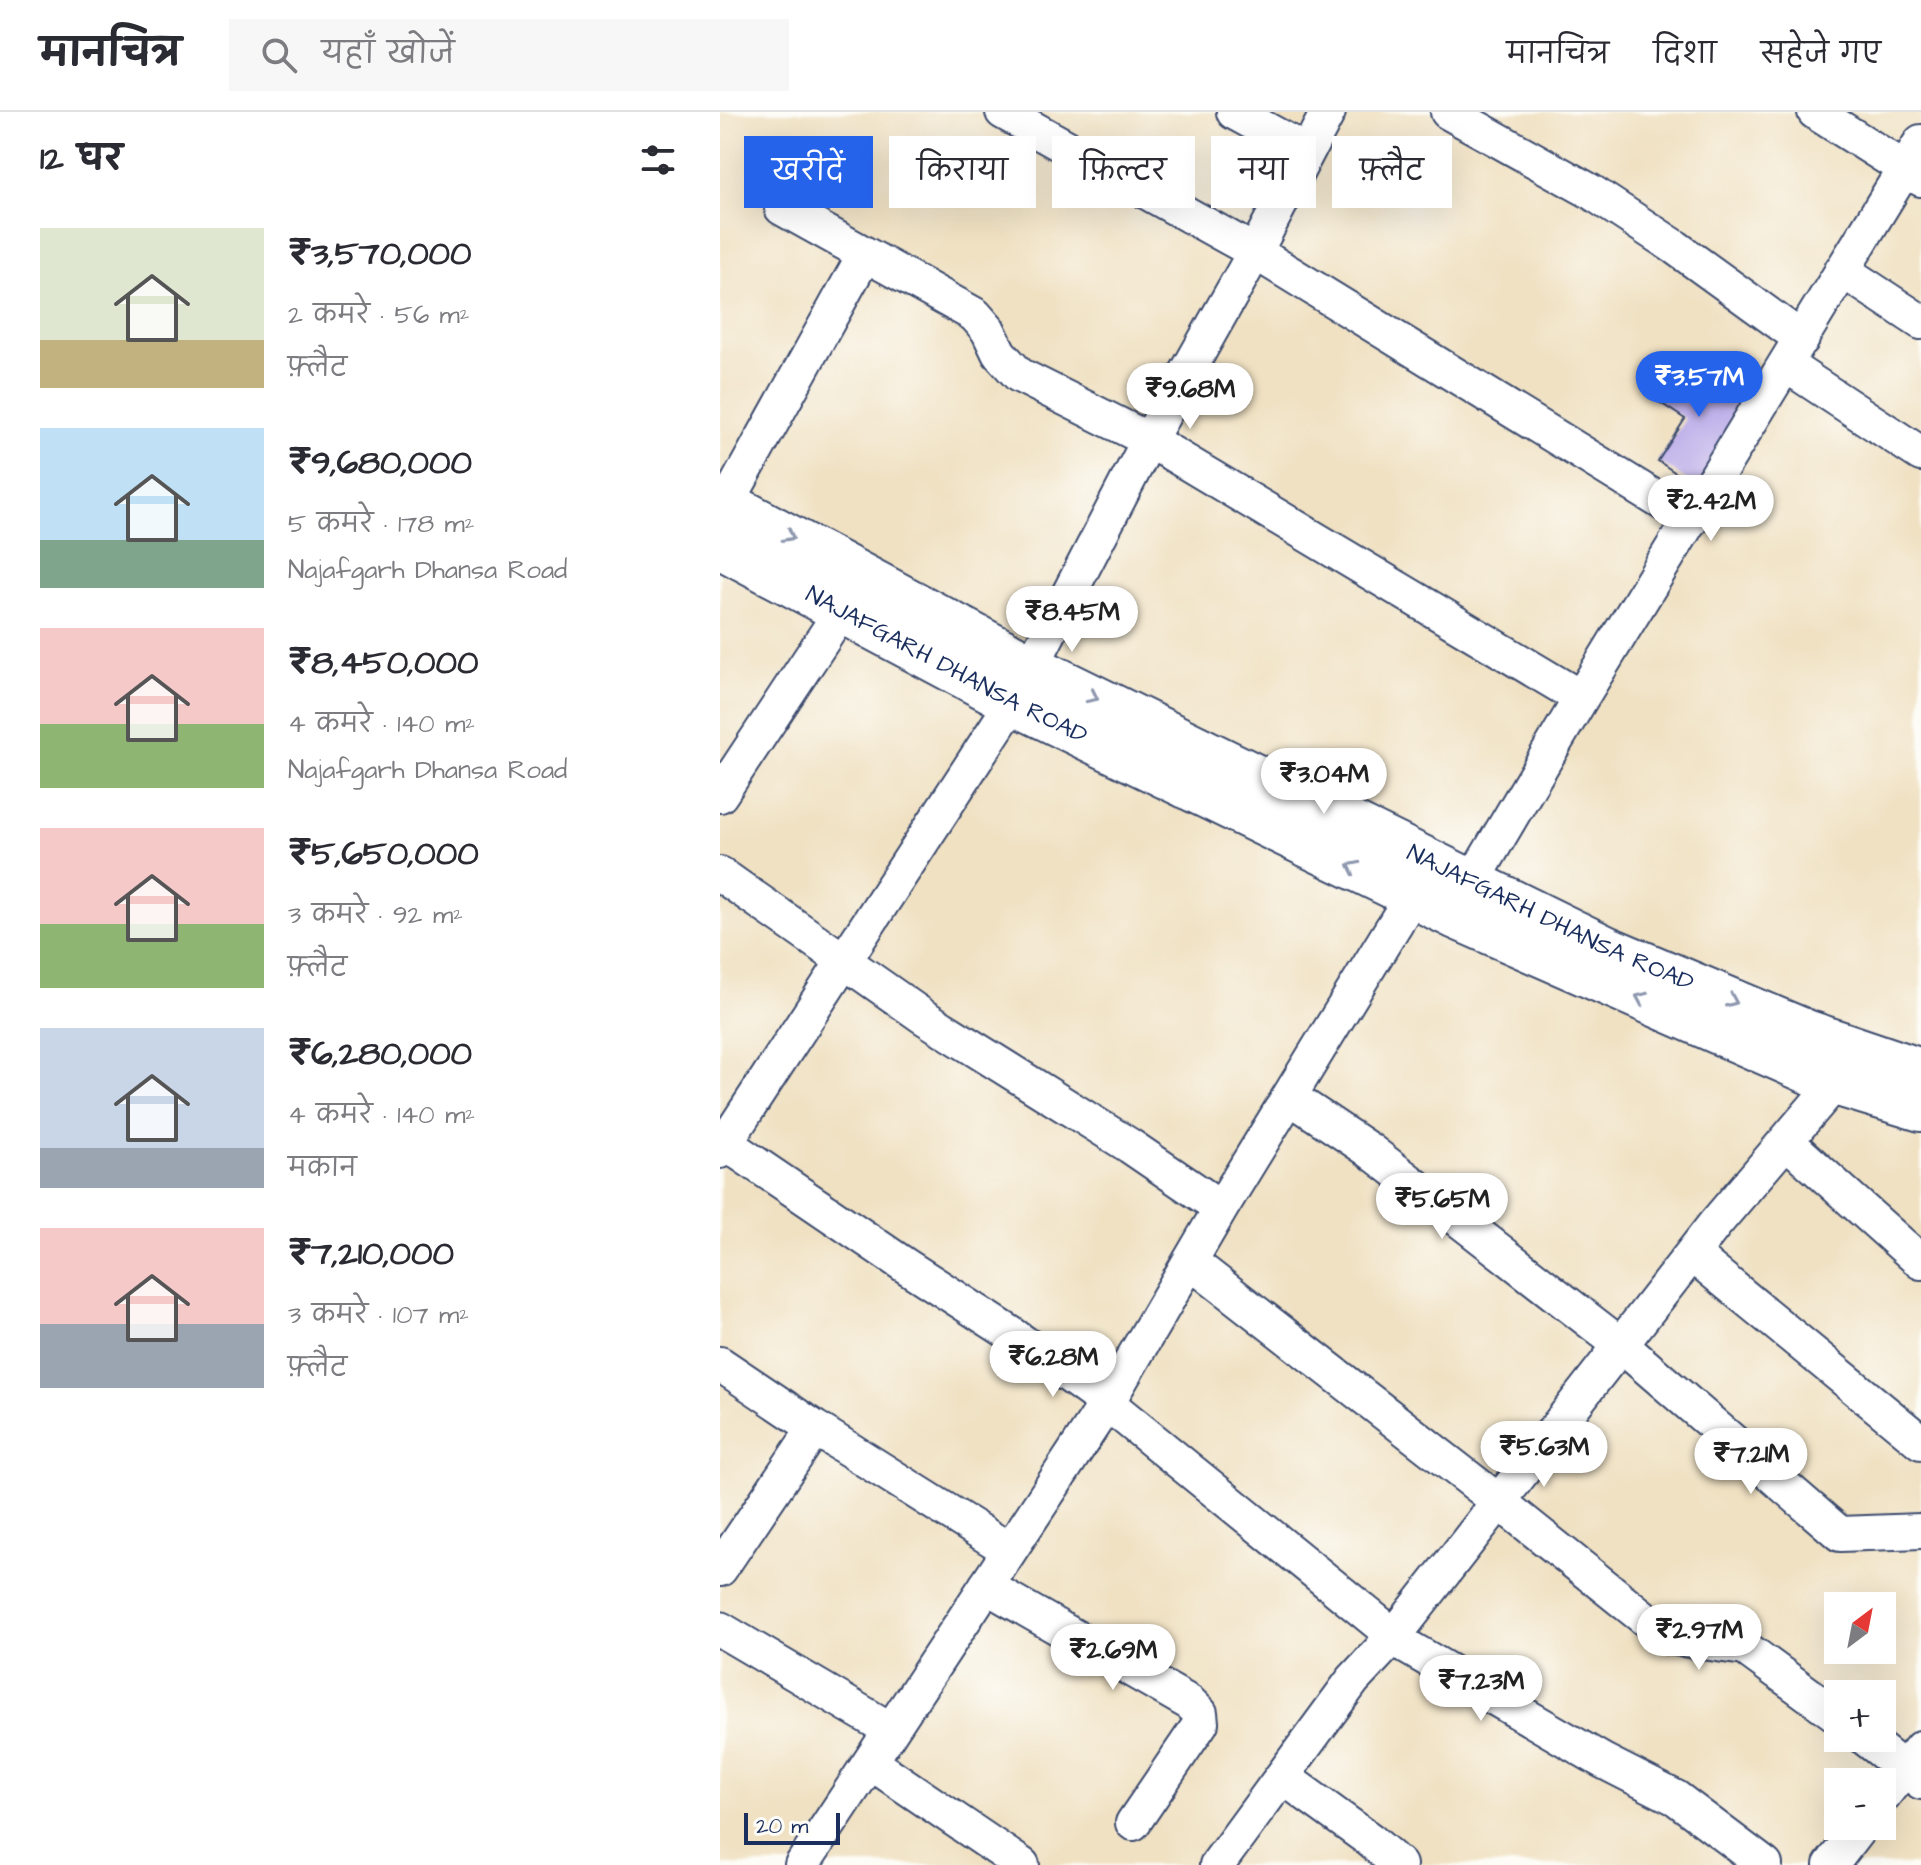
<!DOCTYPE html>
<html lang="hi">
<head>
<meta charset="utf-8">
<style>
  body { margin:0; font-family:"Architects Daughter","Playpen Sans Deva",sans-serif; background:#f7f7f7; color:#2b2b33; height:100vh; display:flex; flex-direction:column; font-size:30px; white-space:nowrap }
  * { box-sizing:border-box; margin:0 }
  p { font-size:26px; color:#7c7c81 }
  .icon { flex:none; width:44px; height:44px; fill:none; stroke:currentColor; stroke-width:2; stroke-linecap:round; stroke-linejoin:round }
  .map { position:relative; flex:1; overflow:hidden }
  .panel { display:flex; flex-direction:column; background:#fff; width:720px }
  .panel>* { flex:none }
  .guide { position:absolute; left:24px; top:24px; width:760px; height:72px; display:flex; gap:16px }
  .needle { width:52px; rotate:32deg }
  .buttons { position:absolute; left:1104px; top:1480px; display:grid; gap:16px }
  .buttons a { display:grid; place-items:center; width:72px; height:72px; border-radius:0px; background:#fff; box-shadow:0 8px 32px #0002; font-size:40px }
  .scale { position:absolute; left:24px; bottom:20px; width:96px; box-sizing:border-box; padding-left:8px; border:4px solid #1b2f5e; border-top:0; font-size:22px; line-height:28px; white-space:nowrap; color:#1b2f5e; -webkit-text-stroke:6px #fdfcf7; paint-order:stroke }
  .price { position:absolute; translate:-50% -68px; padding:0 18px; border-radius:28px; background:#fff; color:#222; font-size:26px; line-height:52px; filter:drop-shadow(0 2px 4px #0008) }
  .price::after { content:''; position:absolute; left:50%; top:48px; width:24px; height:18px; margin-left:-12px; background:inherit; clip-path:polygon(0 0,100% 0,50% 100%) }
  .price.on { background:#2563eb; color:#fff }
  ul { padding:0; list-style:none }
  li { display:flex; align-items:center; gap:24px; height:200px; padding:0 40px }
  li span { display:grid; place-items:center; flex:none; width:224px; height:160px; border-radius:0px; color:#555 }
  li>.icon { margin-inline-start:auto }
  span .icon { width:96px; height:96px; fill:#fffc; stroke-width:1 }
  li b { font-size:34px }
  h2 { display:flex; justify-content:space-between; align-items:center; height:96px; padding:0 40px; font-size:34px }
  .chip { padding:0 28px; border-radius:0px; background:#fff; box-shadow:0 8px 32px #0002; font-size:28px; line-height:72px }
  .chip.on { background:#2563eb; color:#fff }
  header { display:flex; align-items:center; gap:48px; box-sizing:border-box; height:112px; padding:0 40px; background:#fff; border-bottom:2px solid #e1e1e2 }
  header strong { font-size:38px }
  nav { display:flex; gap:44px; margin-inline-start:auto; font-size:28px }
  .search { width:560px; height:72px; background:#f7f7f7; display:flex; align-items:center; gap:20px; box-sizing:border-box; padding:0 28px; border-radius:0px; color:#7c7c81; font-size:30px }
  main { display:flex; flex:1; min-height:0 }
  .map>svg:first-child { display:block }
  .building { fill:#bfb1ea }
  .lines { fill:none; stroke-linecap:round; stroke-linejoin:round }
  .minor-casing { stroke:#3b4a6d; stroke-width:38 }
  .major-casing { stroke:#3b4a6d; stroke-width:48 }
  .minor { stroke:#fff; stroke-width:34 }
  .major { stroke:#fff; stroke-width:44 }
  .oneway { stroke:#8d97ae }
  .labels { text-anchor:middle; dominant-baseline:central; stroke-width:6; stroke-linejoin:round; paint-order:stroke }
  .street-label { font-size:24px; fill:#1b2f5e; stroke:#fdfcf7 }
</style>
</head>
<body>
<header>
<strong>मानचित्र</strong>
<div class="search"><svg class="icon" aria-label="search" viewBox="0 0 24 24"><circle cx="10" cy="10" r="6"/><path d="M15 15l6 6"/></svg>यहाँ खोजें</div>
<nav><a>मानचित्र</a><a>दिशा</a><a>सहेजे गए</a></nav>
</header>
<main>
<section class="panel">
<h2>12 घर<svg class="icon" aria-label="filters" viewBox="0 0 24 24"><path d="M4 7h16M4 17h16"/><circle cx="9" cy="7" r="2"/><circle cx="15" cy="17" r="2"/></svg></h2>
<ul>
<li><span style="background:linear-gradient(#dfe7d0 70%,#c2b280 0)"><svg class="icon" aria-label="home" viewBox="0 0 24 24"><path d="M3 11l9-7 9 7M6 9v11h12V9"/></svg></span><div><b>₹3,570,000</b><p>2 कमरे · 56 m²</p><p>फ़्लैट</p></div></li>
<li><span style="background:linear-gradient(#bfe0f5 70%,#7fa58c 0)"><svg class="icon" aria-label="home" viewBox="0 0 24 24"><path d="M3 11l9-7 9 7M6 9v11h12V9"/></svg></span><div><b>₹9,680,000</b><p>5 कमरे · 178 m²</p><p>Najafgarh Dhansa Road</p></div></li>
<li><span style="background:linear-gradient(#f6c9c9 60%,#8fb573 0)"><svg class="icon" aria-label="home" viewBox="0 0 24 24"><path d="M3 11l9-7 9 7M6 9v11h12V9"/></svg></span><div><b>₹8,450,000</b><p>4 कमरे · 140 m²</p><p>Najafgarh Dhansa Road</p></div></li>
<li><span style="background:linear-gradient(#f6c9c9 60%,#8fb573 0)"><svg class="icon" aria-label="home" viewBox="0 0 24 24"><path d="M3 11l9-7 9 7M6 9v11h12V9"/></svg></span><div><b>₹5,650,000</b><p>3 कमरे · 92 m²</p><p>फ़्लैट</p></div></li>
<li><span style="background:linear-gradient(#c9d6e8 75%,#9aa5b1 0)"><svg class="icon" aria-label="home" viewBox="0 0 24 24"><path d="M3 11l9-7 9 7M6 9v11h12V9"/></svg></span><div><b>₹6,280,000</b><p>4 कमरे · 140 m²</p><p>मकान</p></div></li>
<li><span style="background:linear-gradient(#f6c9c9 60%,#9aa5b1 0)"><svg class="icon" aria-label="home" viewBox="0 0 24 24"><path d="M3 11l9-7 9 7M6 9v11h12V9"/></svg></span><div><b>₹7,210,000</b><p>3 कमरे · 107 m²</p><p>फ़्लैट</p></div></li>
</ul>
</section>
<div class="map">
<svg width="1201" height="1753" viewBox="0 0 1201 1753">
  <rect width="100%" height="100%" fill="#fdfcf7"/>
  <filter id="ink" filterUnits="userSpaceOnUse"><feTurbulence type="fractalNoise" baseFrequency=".0125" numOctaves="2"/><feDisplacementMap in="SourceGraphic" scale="16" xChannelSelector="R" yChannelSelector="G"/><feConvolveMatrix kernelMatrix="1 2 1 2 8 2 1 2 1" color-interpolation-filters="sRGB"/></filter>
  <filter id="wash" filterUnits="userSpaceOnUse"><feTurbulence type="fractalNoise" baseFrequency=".006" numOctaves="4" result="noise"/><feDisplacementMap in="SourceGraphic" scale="32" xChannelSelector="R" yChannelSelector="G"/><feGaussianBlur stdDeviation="1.8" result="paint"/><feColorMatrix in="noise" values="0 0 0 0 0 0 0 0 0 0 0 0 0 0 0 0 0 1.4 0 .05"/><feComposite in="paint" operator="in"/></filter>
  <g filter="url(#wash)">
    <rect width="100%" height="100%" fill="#f0e1c2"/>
    <g id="blocks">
      <path class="building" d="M 961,244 L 1032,290 L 977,375 L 938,349 L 965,307 L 933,286 Z"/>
    </g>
  </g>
  <g filter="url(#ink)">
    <use href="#blocks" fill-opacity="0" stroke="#3b4a6d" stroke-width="2"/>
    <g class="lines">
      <defs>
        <path id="minor" d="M 283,0 L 535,140 L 971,408
          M 514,0 L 587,40
          M 728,0 L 870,79 L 955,135 L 1082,227
          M 1095,0 L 1201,67
          M 62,96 L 255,203 L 268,218 L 279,241 L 299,263 L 429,328 L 861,586
          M 1122,158 L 1201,210
          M 1066,253 L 1201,342
          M 7,391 L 145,142
          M 0,683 L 123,497
          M 0,762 L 204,905 L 410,1034 L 501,1096
          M 741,789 L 861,586 L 1201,30
          M 570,985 L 649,1038 L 902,1234 L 1120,1422 L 1201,1419
          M 1066,1029 L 1201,1150
          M 5,1031 L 186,1154 L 290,1221 L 387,1291 L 689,1536 L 883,1649 L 956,1686 L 1045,1753
          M 0,1039 L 293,590 L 429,328 L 535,140 L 608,0
          M 972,1142 L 1201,1330
          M 472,1151 L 778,1389 L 948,1525 L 1025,1536 L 1118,1604
          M 0,1252 L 95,1316 L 289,1438
          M 0,1457 L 95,1316
          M 266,1474 L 470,1591 L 480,1601 L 481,1611 L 413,1711
          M 0,1517 L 171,1618
          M 1145,1626 L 1201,1670
          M 150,1650 L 302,1753
          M 563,1665 L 650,1728 L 679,1753
          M 1162,1685 L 1201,1636
          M 82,1753 L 387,1291 L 501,1096 L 692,784
          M 497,1753 L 633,1568 L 675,1523 L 995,1112 L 1115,971
          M 1111,1753 L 1141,1714"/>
        <g id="major">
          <path id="s1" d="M 0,388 L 312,555 L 888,837 L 1086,920 L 1201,959"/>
          <path id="s2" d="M 0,434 L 293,590 L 734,804 L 1115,971 L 1201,997"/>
        </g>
      </defs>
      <use href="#minor" class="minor-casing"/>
      <use href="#major" class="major-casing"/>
      <use href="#minor" class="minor"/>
      <use href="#major" class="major"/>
    </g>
    <defs><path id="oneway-chevron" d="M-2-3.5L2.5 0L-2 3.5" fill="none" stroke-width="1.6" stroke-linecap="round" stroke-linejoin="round" transform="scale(2)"/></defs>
    <g class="oneway">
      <use href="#oneway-chevron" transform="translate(69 424) rotate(28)"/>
      <use href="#oneway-chevron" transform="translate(373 585) rotate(26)"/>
      <use href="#oneway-chevron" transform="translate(633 755) rotate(-154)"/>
      <use href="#oneway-chevron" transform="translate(921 886) rotate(-156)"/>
      <use href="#oneway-chevron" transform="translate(1012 889) rotate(23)"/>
    </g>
  </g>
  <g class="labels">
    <g class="street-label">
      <text stroke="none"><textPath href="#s2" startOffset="256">NAJAFGARH DHANSA ROAD</textPath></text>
      <text stroke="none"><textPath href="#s1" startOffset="930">NAJAFGARH DHANSA ROAD</textPath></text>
    </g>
  </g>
</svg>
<div class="buttons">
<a><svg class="needle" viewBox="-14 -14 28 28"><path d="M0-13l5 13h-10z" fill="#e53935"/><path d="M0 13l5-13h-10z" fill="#7c7c81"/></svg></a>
<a>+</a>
<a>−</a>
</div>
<div class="scale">20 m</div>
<b class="price on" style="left:979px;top:307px">₹3.57M</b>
<b class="price" style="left:470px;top:319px">₹9.68M</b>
<b class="price" style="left:991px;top:431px">₹2.42M</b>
<b class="price" style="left:352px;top:542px">₹8.45M</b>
<b class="price" style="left:604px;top:704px">₹3.04M</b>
<b class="price" style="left:722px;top:1129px">₹5.65M</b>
<b class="price" style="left:333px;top:1287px">₹6.28M</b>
<b class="price" style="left:824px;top:1377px">₹5.63M</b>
<b class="price" style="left:1031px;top:1384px">₹7.21M</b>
<b class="price" style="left:979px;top:1560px">₹2.97M</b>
<b class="price" style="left:393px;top:1580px">₹2.69M</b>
<b class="price" style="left:761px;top:1611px">₹7.23M</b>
<div class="guide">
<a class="chip on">खरीदें</a>
<a class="chip">किराया</a>
<a class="chip">फ़िल्टर</a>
<a class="chip">नया</a>
<a class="chip">फ़्लैट</a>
</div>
</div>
</main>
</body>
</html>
